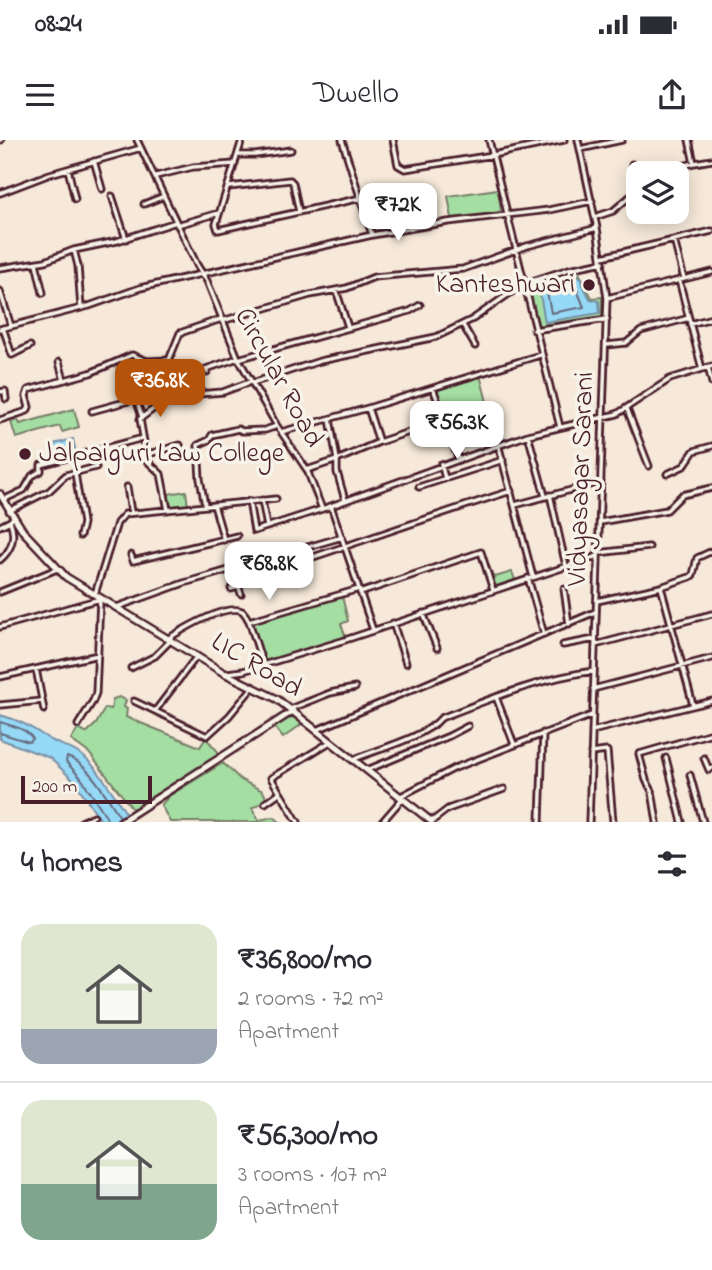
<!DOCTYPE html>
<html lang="en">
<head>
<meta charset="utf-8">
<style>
  body { margin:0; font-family:"Indie Flower",sans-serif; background:#f2f2f3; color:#2b2b33; height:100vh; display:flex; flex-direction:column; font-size:26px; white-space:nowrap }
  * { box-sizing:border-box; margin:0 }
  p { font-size:23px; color:#7c7c81 }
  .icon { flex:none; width:38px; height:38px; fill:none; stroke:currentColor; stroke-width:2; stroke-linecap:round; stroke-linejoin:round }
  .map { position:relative; height:682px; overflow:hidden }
  .details { display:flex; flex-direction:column; background:#fff; flex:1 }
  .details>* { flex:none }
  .fabs { position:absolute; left:626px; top:21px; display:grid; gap:14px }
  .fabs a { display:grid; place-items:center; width:63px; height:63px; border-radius:14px; background:#fff; box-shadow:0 4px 18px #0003; font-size:35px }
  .scale { position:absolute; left:21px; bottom:18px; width:131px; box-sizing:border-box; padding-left:7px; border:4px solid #4a1f2b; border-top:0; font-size:19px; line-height:24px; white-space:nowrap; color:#4a1f2b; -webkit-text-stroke:5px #f7f3e8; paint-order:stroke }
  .price { position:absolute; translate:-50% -60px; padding:0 16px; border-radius:14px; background:#fff; color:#222; font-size:23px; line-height:46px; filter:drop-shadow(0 2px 4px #0008) }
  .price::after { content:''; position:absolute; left:50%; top:42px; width:21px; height:16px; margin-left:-10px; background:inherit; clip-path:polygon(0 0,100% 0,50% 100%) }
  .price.active { background:#b45309; color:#fff }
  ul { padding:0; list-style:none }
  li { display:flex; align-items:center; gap:21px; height:175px; padding:0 21px }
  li+li { border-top:2px solid #e1e1e2 }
  li span { display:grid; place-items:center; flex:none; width:196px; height:140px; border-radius:21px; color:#555 }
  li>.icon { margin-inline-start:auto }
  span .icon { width:84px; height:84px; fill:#fffc; stroke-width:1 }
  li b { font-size:30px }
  h2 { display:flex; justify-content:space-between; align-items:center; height:84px; padding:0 21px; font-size:30px }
  .status { display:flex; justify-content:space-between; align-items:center; height:49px; padding:0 35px; background:#fff; direction:ltr }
  .status svg { height:19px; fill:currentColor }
  header { display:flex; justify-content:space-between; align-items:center; height:91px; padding:0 21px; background:#fff; font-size:32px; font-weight:600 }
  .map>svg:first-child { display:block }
  .green { fill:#a4dea3; stroke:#777e67; stroke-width:2 }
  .water { fill:#95d9f7; stroke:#778fa5; stroke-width:2 }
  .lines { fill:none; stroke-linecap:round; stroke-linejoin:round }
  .shore { stroke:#68697d; stroke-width:2 }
  .street-casing { stroke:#4a1f2b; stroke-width:9 }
  .secondary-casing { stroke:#4a1f2b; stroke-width:10 }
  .street { stroke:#f7f3e8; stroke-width:3.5 }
  .secondary { stroke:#f7f3e8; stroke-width:5 }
  .poi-dot { fill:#4a1f2b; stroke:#f7f3e8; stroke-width:2.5 }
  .labels { text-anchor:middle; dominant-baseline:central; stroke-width:7; stroke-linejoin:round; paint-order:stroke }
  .poi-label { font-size:28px; fill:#4a1f2b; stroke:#f7f3e8; text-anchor:end }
  .street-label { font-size:28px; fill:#4a1f2b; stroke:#f7f3e8 }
</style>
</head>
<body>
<div class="status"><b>08:24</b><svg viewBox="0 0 49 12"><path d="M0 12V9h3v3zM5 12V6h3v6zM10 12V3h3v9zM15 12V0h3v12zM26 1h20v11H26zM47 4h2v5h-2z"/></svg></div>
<header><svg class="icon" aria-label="menu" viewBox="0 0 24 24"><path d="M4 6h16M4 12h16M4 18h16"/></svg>Dwello<svg class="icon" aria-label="share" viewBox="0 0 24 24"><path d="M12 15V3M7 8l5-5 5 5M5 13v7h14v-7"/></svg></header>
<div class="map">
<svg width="712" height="682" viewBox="0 0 712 682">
  <rect width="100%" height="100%" fill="#f6e9da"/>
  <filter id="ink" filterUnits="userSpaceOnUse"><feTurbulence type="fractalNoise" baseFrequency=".0143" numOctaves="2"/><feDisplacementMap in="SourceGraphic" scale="14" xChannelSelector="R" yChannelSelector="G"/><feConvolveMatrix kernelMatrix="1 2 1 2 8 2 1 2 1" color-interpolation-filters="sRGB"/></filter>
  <g filter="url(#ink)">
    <path class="green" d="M 498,49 L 501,72 L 452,79 L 448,56 Z
      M 418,54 L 424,82 L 414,84 L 408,56 Z
      M 577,129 L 592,158 L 602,157 L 602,177 L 536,188 L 527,147 L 528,144 Z
      M 480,235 L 492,281 L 451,293 L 435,251 Z
      M 74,269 L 79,287 L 62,292 L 60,286 L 16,298 L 11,282 L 18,280 L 20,284 Z
      M 186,351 L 188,366 L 172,368 L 169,366 L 168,354 Z
      M 492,432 L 495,437 L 512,432 L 516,442 L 497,448 L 489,433 Z
      M 342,456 L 348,481 L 341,484 L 346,498 L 263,523 L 252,483 Z
      M 119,557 L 126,560 L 124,567 L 127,569 L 126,577 L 200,607 L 206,598 L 221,615 L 135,672 L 89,613 L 71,600 L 78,589 L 86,593 L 96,584 L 105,568 L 111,569 L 113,559 Z
      M 290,577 L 295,577 L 302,584 L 283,598 L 274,587 Z
      M 223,623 L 241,640 L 263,651 L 267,660 L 252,668 L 259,680 L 274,677 L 280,682 L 170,682 L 161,665 L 169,656 Z"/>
    <path class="water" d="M 568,136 L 578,136 L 583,139 L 582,143 L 590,159 L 599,161 L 600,173 L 545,182 L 539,148 L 554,143 L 559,138 L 564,140 Z
      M 73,299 L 76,313 L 57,317 L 54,304 Z
      M 0,575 C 22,581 30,587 49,599 C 60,605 72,608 83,616 C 103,633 117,661 132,682 L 102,682 L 75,642 L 50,618 L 0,599 Z"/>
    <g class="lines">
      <path class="shore" d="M 571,143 L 575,145 L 584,167 L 551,173 L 547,152 Z
        M 0,582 C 12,586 26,588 33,599 L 29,602 L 0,593
        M 107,682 L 106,676 L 81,638 L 66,622 L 67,617 C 88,622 108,659 120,677"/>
      <defs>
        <path id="street" d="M 0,0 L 1,0
          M 137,0 L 197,125 L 207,141 L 238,218 L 277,286 L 307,330 L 322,369 L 331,366 L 373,490
          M 242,0 L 216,84 L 218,90 L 361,58
          M 342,0 L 372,95
          M 393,0 L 398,25 L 405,29 L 493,15 L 564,0
          M 489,0 L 560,287
          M 578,0 L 597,88 L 607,158 L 589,682
          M 689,0 L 694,23 L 712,20
          M 580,9 L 622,0
          M 238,15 L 255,15 L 291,10
          M 94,21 L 102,49
          M 632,24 L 639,46
          M 68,29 L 75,59
          M 656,33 L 694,23
          M 156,36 L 193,27 L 235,24
          M 229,47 L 290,40 L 293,43 L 299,72
          M 0,53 L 50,34 L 141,8
          M 112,56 L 126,99
          M 144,64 L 164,56
          M 595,77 L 613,71 L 639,49
          M 177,85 L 219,73
          M 674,100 L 684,139
          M 74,110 L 78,126 L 81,168
          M 602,117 L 712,91
          M 36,123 L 43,153
          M 0,128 L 45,121 L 74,110 L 117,101 L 176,82
          M 679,140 L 702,229
          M 336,150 L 348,187
          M 0,151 L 11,186
          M 607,158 L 712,132
          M 222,181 L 310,155 L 347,148 L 374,137 L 463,129 L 527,106 L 597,88
          M 690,184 L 712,178
          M 463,185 L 475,206
          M 3,188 L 12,215 L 30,206
          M 0,189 L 89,166 L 140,148 L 372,95 L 448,82 L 549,70 L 592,61
          M 534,190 L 607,179
          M 607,205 L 626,203 L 641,191 L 689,178
          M 238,219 L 410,171 L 420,165
          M 59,222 L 64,240
          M 708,227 L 712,243
          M 207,232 L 206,229 L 238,218
          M 252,243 L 320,221 L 436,197 L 473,179 L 523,144 L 569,129 L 603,122
          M 433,248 L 458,318
          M 0,252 L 5,251 L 6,259
          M 161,264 L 162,247 L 169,220
          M 368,268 L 379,302
          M 627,269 L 649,326
          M 92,271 L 136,259 L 142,277
          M 0,280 L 27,271 L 29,267 L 26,256 L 28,250 L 90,233 L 132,215 L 147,221 L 169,220 L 180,193 L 221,179
          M 281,292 L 368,268 L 540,215
          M 528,295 L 545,356
          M 498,304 L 533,437
          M 145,315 L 180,305
          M 441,324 L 445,338
          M 307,330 L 337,320 L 330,279
          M 75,333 L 83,383 L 80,396
          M 667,334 L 684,326 L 694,311 L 712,306
          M 127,347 L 131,372
          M 419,347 L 503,320
          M 550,355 L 566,426
          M 3,360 L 24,350 L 32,336 L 41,331 L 41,325 L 143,298
          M 262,360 L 267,387
          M 345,360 L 337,332 L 337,320 L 379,302 L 445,280
          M 249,361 L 254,391 L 322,369
          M 205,365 L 200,339 L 198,305 L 209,300 L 212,295 L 238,289 L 242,291 L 265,290 L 277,286
          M 214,365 L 224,400
          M 515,365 L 601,342
          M 331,366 L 528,295 L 617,274 L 670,239 L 712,226
          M 168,370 L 161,334 L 144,318 L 144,302 L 140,279 L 156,267 L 172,259 L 198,254 L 223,252 L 250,242
          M 9,371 L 49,351 L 66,335 L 96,327
          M 600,382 L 667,370 L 682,355 L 712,348
          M 0,386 L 10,381
          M 598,413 L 649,407
          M 131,415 L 133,421 L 237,396
          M 0,420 C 12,410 16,396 10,381 L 13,378
          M 233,429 L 237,442 C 329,413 419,380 511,351
          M 528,438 L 544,494
          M 237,442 L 241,454
          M 661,447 L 693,565
          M 231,449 L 239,447
          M 564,449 L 569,484
          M 0,452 L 57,429
          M 360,453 L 481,412 L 493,450
          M 95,454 L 117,383 L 125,374 L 276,359
          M 597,461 L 661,447 L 690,437 L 693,435 L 697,418 L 712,411
          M 117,467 L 184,443 L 342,397
          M 423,473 L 437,508
          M 393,483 L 406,523
          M 0,487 L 100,459 L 96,553 L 93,561 L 78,585
          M 169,498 C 182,490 226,463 242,471 C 245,473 247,478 249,481
          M 563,505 L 595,499
          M 595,505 L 712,474
          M 263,525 L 249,481 L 359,449
          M 131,528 L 155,516 L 170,501
          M 36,529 L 44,570
          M 227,533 L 243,531 L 342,501 L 598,416
          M 0,537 L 98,515
          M 593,549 L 712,518
          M 496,557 L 514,604
          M 134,561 L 207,596 L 229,576 L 253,547
          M 0,565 L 42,561
          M 290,569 L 330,553 L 355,548
          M 155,571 L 197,516
          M 317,590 L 595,472
          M 592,591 L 712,561
          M 591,613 L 607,611 L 613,682
          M 666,618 L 682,682
          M 704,618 L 709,630 L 712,628
          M 352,620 C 375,610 426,597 441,578 C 490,559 541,538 594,531
          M 367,630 L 449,596 L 468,586
          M 690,635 L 703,682
          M 399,657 L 455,628 L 592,575
          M 265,663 L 279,653
          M 81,682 L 94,676
          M 298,682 L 271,638 L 330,602
          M 382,682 L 402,659
          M 431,682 L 448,669 L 504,649
          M 540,682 L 543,593
          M 657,682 L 652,651 L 646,640 L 639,614 L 712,593"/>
        <path id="secondary" d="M 0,354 L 23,391 L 66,437 L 224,533 L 277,559 L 432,682
          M 120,682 L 293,571"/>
      </defs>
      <use href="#street" class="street-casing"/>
      <use href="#secondary" class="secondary-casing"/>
      <use href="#street" class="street"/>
      <use href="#secondary" class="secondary"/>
    </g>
  </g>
  <g class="poi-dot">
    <circle cx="589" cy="145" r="7"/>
    <circle cx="25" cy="314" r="7"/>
  </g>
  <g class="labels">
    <g class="poi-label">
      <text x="575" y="145">Kanteshwari</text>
      <text x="39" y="314" text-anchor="start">Jalpaiguri Law College</text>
    </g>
    <g class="street-label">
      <text transform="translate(278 238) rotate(61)">Circular Road</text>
      <text transform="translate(582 339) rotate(-88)">Vidyasagar Sarani</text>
      <text transform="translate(256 526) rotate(31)">LIC Road</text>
    </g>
  </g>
</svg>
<div class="fabs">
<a><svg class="icon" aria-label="layers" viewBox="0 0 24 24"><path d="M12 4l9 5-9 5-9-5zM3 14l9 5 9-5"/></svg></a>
</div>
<div class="scale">200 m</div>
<b class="price" style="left:398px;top:103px">₹72K</b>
<b class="price active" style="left:160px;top:279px">₹36.8K</b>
<b class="price" style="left:457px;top:321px">₹56.3K</b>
<b class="price" style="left:269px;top:462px">₹68.8K</b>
</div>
<section class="details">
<h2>4 homes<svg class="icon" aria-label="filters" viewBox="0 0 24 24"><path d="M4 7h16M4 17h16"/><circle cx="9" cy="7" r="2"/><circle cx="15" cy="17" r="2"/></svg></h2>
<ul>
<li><span style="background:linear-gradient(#dfe7d0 75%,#9aa5b1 0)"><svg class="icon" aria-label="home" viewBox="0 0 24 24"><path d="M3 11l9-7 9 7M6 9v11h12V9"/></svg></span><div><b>₹36,800/mo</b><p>2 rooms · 72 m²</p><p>Apartment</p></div></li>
<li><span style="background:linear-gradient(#dfe7d0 60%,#7fa58c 0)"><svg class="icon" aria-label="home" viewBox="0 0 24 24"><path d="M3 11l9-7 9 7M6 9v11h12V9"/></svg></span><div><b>₹56,300/mo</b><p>3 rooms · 107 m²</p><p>Apartment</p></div></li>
</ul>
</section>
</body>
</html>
